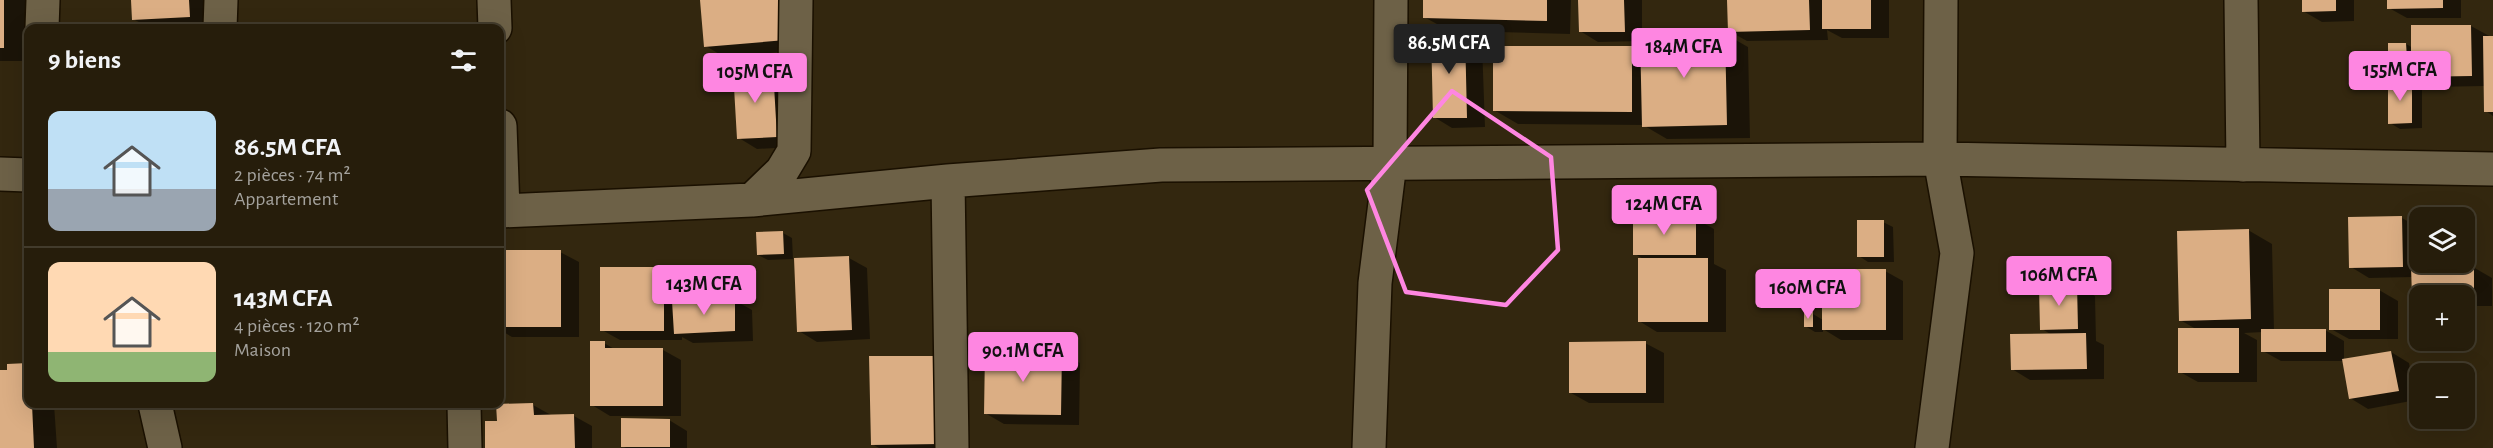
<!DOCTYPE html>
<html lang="fr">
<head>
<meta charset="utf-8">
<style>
  body { margin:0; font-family:"Alegreya Sans",sans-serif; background:#322a19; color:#f1f3f6; height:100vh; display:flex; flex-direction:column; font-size:22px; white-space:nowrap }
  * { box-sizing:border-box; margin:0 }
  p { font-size:20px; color:#a4a29d }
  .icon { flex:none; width:33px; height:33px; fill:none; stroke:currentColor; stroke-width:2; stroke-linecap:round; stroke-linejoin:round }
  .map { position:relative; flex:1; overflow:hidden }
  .side { position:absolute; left:24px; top:24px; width:480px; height:384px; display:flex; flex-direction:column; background:#261d0b; border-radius:12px; box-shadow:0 6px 24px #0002,0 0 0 2px #423b2c }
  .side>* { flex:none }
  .controls { position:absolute; left:2409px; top:207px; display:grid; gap:12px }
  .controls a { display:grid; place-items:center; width:66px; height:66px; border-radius:12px; background:#261d0b; box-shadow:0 6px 24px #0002,0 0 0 2px #423b2c; font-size:30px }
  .price { position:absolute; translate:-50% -51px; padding:0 14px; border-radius:6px; background:#fe86e1; color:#111; font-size:20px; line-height:39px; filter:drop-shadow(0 2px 3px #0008) }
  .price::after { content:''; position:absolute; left:50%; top:36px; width:18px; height:14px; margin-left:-9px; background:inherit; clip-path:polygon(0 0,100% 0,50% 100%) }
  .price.current { background:#222; color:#fff }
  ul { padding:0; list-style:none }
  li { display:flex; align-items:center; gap:18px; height:150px; padding:0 24px }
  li+li { border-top:2px solid #423b2c }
  li span { display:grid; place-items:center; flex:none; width:168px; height:120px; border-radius:12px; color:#555 }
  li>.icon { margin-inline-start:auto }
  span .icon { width:72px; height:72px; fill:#fffc; stroke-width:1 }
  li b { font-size:26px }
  h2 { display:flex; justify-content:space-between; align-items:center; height:72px; padding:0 24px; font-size:26px }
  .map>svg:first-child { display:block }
  .shadow { fill:#0007 }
  .building { fill:#dbae84 }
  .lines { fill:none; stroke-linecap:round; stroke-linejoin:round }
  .minor-casing { stroke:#1a1000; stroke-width:36 }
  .minor { stroke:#6d6147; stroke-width:33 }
  .marked { fill:none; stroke:#fe86e1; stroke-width:4.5; stroke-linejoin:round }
</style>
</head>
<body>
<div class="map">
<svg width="2493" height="448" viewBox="0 0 2493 448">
  <rect width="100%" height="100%" fill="#33270f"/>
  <path class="shadow" d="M 0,0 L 27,0 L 27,61 L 0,61 Z
    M 133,0 L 207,0 L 208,27 L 150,28 L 133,19 Z
    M 702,0 L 803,50 L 724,57 L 706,46 Z
    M 1425,0 L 1571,0 L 1570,34 L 1460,31 L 1482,44 L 1485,127 L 1452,128 L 1434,117 L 1455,31 L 1448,30 L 1424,17 Z
    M 1579,0 L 1642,0 L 1642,35 L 1725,34 L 1748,47 L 1750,138 L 1667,139 L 1643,125 L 1518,124 L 1494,110 L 1632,48 L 1642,54 L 1642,41 L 1598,42 L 1580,31 Z
    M 1729,0 L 1889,0 L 1889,38 L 1842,38 L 1827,30 L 1828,40 L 1747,41 L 1729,31 Z
    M 2303,0 L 2354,0 L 2354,21 L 2322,22 L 2303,11 Z
    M 2389,0 L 2461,0 L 2461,18 L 2407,18 L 2389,8 Z
    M 2471,26 L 2493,38 L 2493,116 L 2486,111 L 2485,86 L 2431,87 L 2413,76 L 2413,63 L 2400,63 L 2390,57 L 2406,44 L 2413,48 Z
    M 772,69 L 791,80 L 794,147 L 757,149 L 739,138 Z
    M 2412,81 L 2422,87 L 2422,128 L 2400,129 L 2390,123 Z
    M 500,83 L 506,87 L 506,154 L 500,154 Z
    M 2402,218 L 2420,228 L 2420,268 L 2473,267 L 2492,278 L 2492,306 L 2464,306 L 2464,296 L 2420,296 L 2420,299 L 2413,296 L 2413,277 L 2369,278 L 2351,267 Z
    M 1635,219 L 1696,219 L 1714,229 L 1714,264 L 1726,270 L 1726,332 L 1657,332 L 1639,321 L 1645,260 L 1635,254 Z
    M 1883,222 L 1893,227 L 1894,262 L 1868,262 L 1859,256 Z
    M 2248,230 L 2272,244 L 2274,330 L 2325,330 L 2344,341 L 2344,360 L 2391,352 L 2409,363 L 2416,400 L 2368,409 L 2350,398 L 2344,361 L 2281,361 L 2263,351 L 2263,332 L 2244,333 L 2257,340 L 2257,382 L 2198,382 L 2180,372 L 2196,329 L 2180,320 Z
    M 783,233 L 792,238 L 793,259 L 768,260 L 758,255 Z
    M 500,252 L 560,252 L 579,262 L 579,337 L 512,337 L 500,330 Z
    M 849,258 L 867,268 L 870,339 L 817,342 L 799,331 Z
    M 663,269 L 682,279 L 682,302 L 734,300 L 752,310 L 753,341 L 693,343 L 682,337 L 682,340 L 620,340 L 602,330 Z
    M 1885,271 L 1903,281 L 1903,340 L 1841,340 L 1823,329 L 1823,332 L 1815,332 L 1805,326 L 1813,314 L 1823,320 Z
    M 2077,286 L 2095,296 L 2096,341 L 2104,345 L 2104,379 L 2030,380 L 2012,369 L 2052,335 L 2042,329 Z
    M 2379,290 L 2398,301 L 2398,339 L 2349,339 L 2331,329 Z
    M 604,343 L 616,350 L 663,350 L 681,360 L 681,416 L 610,416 L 592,405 Z
    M 1645,343 L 1664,353 L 1664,403 L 1589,403 L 1571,393 Z
    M 1062,353 L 1080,363 L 1079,425 L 1004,424 L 985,413 Z
    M 870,358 L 962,448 L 879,448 L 872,444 Z
    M 28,364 L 28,404 L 54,404 L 57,448 L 0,448 L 0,372 L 9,371 L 9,365 Z
    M 533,405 L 551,415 L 574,416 L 592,426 L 592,448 L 486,448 L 499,423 Z
    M 669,420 L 687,431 L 687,448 L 626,448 L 622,446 Z"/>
  <path class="building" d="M 0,0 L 4,0 L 4,48 L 0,48 Z
    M 131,0 L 189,0 L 190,17 L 132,20 Z
    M 700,0 L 782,0 L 786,40 L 704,47 Z
    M 1423,0 L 1547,0 L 1547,21 L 1423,18 Z
    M 1578,0 L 1624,0 L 1625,32 L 1579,32 Z
    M 1727,0 L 1809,0 L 1810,30 L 1728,32 Z
    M 1822,0 L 1871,0 L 1871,29 L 1822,29 Z
    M 2302,0 L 2336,0 L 2336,11 L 2302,12 Z
    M 2387,0 L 2443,0 L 2443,8 L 2387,9 Z
    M 2411,25 L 2471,25 L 2472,76 L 2411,77 Z
    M 1431,32 L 1465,32 L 1467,118 L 1433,118 Z
    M 1725,32 L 1727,125 L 1642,127 L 1640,34 Z
    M 2483,36 L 2493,36 L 2493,112 L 2484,112 Z
    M 2388,43 L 2406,43 L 2407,58 L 2388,58 Z
    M 1493,46 L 1632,46 L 1632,112 L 1493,111 Z
    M 773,68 L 777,137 L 737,139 L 733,70 Z
    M 2388,80 L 2412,80 L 2412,123 L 2388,124 Z
    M 2402,216 L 2403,267 L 2349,268 L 2348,217 Z
    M 1633,217 L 1696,217 L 1696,255 L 1633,255 Z
    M 1857,220 L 1884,220 L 1884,257 L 1857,257 Z
    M 2249,229 L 2251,319 L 2179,321 L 2177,231 Z
    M 783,231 L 784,254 L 757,255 L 756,232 Z
    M 500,250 L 561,250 L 561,327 L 500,327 Z
    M 849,256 L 852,330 L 797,332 L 794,258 Z
    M 1638,258 L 1708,258 L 1708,322 L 1638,322 Z
    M 2411,266 L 2474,266 L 2474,296 L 2412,297 Z
    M 600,267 L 664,267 L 664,331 L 600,331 Z
    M 1822,269 L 1886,269 L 1886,330 L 1822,330 Z
    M 2077,284 L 2078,329 L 2040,330 L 2039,286 Z
    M 2329,289 L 2380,289 L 2380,330 L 2329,330 Z
    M 735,298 L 735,331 L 674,334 L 672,301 Z
    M 1804,312 L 1813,312 L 1813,327 L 1804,327 Z
    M 2178,328 L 2239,328 L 2239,373 L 2178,373 Z
    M 2261,329 L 2326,329 L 2326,352 L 2261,352 Z
    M 2086,333 L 2087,369 L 2011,370 L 2010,334 Z
    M 590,341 L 605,341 L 605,348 L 663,348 L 663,406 L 590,406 Z
    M 1646,341 L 1646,393 L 1569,393 L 1569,342 Z
    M 985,351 L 1062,351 L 1061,415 L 984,414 Z
    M 2391,351 L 2399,391 L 2349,399 L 2342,359 Z
    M 869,356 L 938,356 L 940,444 L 871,445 Z
    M 28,363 L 28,404 L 32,404 L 34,448 L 0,448 L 0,370 L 7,370 L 7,364 Z
    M 533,403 L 534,415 L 574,414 L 575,448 L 485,448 L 485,421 L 497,421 L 496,404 Z
    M 621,418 L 670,419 L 670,447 L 621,447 Z"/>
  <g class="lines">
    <defs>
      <path id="minor" d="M 494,0 L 495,28
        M 2241,0 L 2243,165
        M 42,28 L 43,0
        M 220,28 L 221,0
        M 500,126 L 503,210
        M 0,174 L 28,175
        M 948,181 L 952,448
        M 752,200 L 782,171 L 794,151 L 796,0
        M 500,211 L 752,200 L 948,181 L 1161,165 L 1940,159 L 2493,169
        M 155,404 L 165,448
        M 464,404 L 465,448
        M 1369,448 L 1375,283 L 1390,163 L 1391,0
        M 1932,448 L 1957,253 L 1940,159 L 1941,0"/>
    </defs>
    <use href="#minor" class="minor-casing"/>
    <use href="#minor" class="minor"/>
  </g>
  <path class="marked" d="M 1452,91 L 1551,157 L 1558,250 L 1506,305 L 1406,292 L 1367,190 Z"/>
</svg>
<div class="controls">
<a><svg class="icon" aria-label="layers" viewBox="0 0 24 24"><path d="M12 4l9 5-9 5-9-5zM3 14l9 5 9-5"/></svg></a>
<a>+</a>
<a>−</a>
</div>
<b class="price current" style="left:1449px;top:75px">86.5M CFA</b>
<b class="price" style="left:1684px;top:79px">184M CFA</b>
<b class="price" style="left:2400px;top:102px">155M CFA</b>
<b class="price" style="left:755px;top:104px">105M CFA</b>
<b class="price" style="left:1664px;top:236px">124M CFA</b>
<b class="price" style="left:2059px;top:307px">106M CFA</b>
<b class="price" style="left:704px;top:316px">143M CFA</b>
<b class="price" style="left:1808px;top:320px">160M CFA</b>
<b class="price" style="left:1023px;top:383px">90.1M CFA</b>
<section class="side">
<h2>9 biens<svg class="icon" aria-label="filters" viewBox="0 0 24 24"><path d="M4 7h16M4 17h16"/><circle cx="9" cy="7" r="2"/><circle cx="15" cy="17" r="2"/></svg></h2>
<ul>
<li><span style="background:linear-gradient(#bfe0f5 65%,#9aa5b1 0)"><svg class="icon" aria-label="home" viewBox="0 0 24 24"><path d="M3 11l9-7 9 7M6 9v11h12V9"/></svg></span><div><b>86.5M CFA</b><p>2 pièces · 74 m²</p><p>Appartement</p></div></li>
<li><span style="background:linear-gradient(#ffd9b3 75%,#8fb573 0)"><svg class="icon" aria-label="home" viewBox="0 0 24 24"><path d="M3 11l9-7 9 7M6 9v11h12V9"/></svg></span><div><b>143M CFA</b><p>4 pièces · 120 m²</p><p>Maison</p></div></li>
</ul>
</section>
</div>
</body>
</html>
